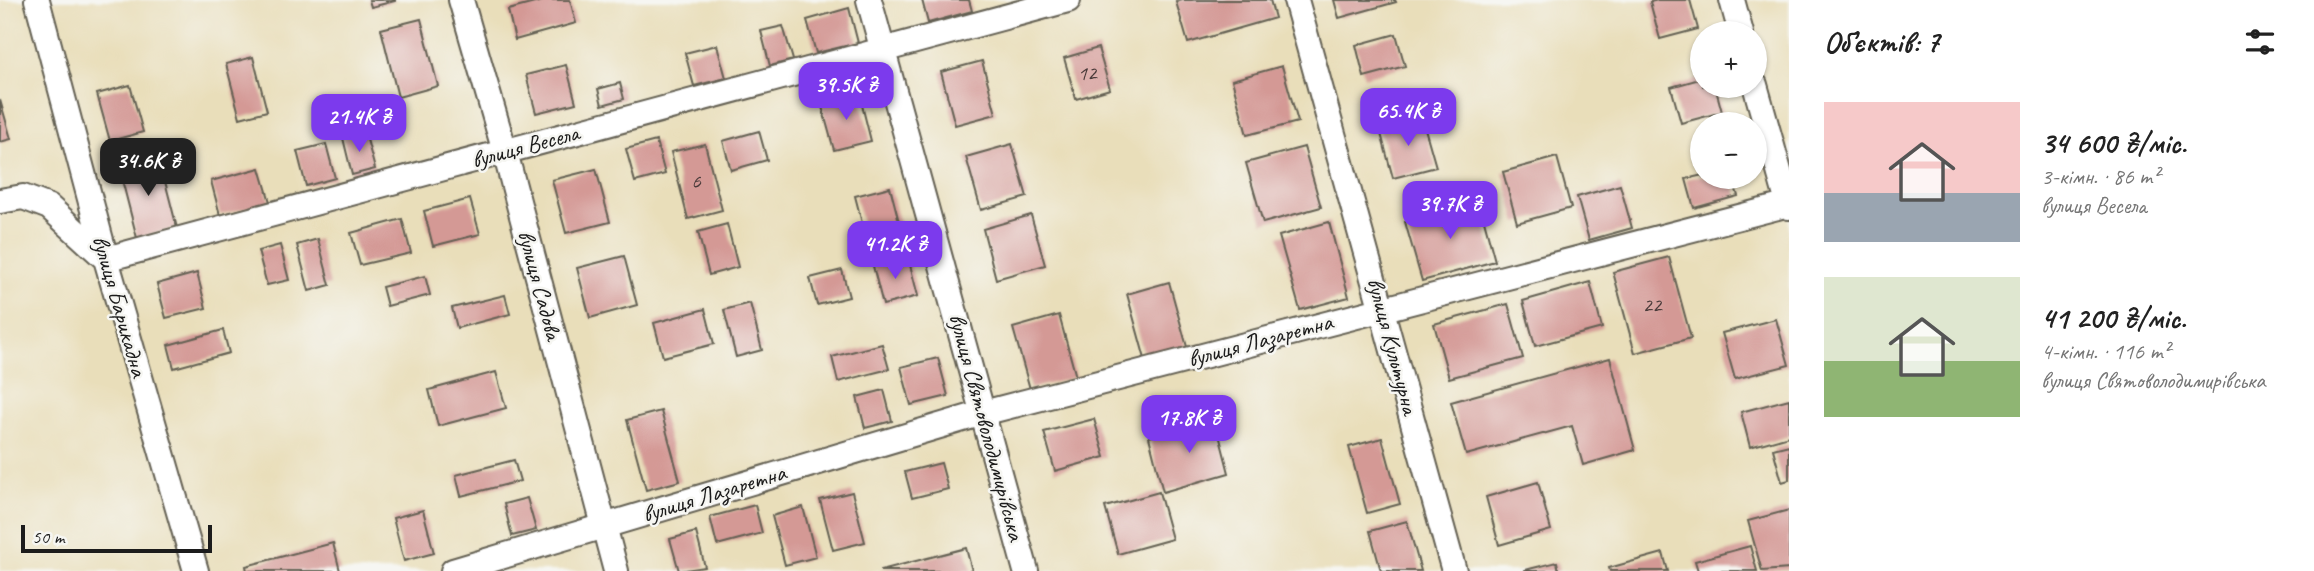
<!DOCTYPE html>
<html lang="uk">
<head>
<meta charset="utf-8">
<style>
  body { margin:0; font-family:Caveat,sans-serif; background:#f6f6f6; color:#222; height:100vh; display:flex; flex-direction:column; font-size:26px; white-space:nowrap }
  * { box-sizing:border-box; margin:0 }
  p { font-size:23px; color:#767676 }
  .icon { flex:none; width:38px; height:38px; fill:none; stroke:currentColor; stroke-width:2; stroke-linecap:round; stroke-linejoin:round }
  .map { position:relative; flex:1; overflow:hidden }
  .details { display:flex; flex-direction:column; background:#fff; width:525px }
  .details>* { flex:none }
  .buttons { position:absolute; left:1690px; top:21px; display:grid; gap:14px }
  .buttons a { display:grid; place-items:center; width:77px; height:77px; border-radius:50%; background:#fff; box-shadow:0 2px 5px #0004; font-size:35px }
  .scale { position:absolute; left:21px; bottom:18px; width:191px; box-sizing:border-box; padding-left:7px; border:4px solid #1c1c1c; border-top:0; font-size:19px; line-height:24px; white-space:nowrap; color:#1c1c1c; -webkit-text-stroke:5px #f6f6f2; paint-order:stroke }
  .price { position:absolute; translate:-50% -60px; padding:0 16px; border-radius:14px; background:#7c3aed; color:#fff; font-size:23px; line-height:46px; filter:drop-shadow(0 2px 4px #0008) }
  .price::after { content:''; position:absolute; left:50%; top:42px; width:21px; height:16px; margin-left:-10px; background:inherit; clip-path:polygon(0 0,100% 0,50% 100%) }
  .price.current { background:#222; color:#fff }
  ul { padding:0; list-style:none }
  li { display:flex; align-items:center; gap:21px; height:175px; padding:0 35px }
  li span { display:grid; place-items:center; flex:none; width:196px; height:140px; border-radius:0px; color:#555 }
  li>.icon { margin-inline-start:auto }
  span .icon { width:84px; height:84px; fill:#fffc; stroke-width:1 }
  li b { font-size:30px }
  h2 { display:flex; justify-content:space-between; align-items:center; height:84px; padding:0 35px; font-size:30px }
  main { display:flex; flex:1; min-height:0 }
  .map>svg:first-child { display:block }
  .building { fill:#d49995 }
  .lines { fill:none; stroke-linecap:round; stroke-linejoin:round }
  .minor-casing { stroke:#646053; stroke-width:28 }
  .minor { stroke:#fff; stroke-width:24 }
  .labels { text-anchor:middle; dominant-baseline:central; stroke-width:5; stroke-linejoin:round; paint-order:stroke }
  .number-label { font-size:21px; fill:#4a3b3a }
  .street-label { font-size:24px; fill:#1c1c1c; stroke:#f6f6f2 }
</style>
</head>
<body>
<main>
<div class="map">
<svg width="1789" height="571" viewBox="0 0 1789 571">
  <rect width="100%" height="100%" fill="#f6f6f2"/>
  <filter id="ink" filterUnits="userSpaceOnUse"><feTurbulence type="fractalNoise" baseFrequency=".0143" numOctaves="2"/><feDisplacementMap in="SourceGraphic" scale="14" xChannelSelector="R" yChannelSelector="G"/><feConvolveMatrix kernelMatrix="1 2 1 2 8 2 1 2 1" color-interpolation-filters="sRGB"/></filter>
  <filter id="wash" filterUnits="userSpaceOnUse"><feTurbulence type="fractalNoise" baseFrequency=".00686" numOctaves="4" result="noise"/><feDisplacementMap in="SourceGraphic" scale="28" xChannelSelector="R" yChannelSelector="G"/><feGaussianBlur stdDeviation="1.57" result="paint"/><feColorMatrix in="noise" values="0 0 0 0 0 0 0 0 0 0 0 0 0 0 0 0 0 1.4 0 .05"/><feComposite in="paint" operator="in"/></filter>
  <g filter="url(#wash)">
    <rect width="100%" height="100%" fill="#e9deba"/>
    <g id="blocks">
      <path class="building" d="M 369,0 L 395,0 L 395,1 L 371,7 Z
        M 546,0 L 570,0 L 576,23 L 515,40 L 508,10 Z
        M 922,0 L 969,0 L 972,11 L 928,23 Z
        M 1182,0 L 1270,0 L 1275,18 L 1188,43 L 1176,2 Z
        M 1334,0 L 1395,0 L 1396,2 L 1339,18 Z
        M 1658,0 L 1690,0 L 1698,29 L 1660,39 L 1650,2 Z
        M 849,8 L 858,43 L 816,53 L 807,20 Z
        M 421,19 L 438,86 L 398,97 L 381,29 Z
        M 783,26 L 793,60 L 770,66 L 761,31 Z
        M 1396,34 L 1405,66 L 1364,77 L 1356,45 Z
        M 717,45 L 726,78 L 694,86 L 685,53 Z
        M 1098,48 L 1110,89 L 1076,99 L 1064,58 Z
        M 253,57 L 267,111 L 240,118 L 226,64 Z
        M 982,61 L 996,114 L 955,125 L 941,72 Z
        M 566,65 L 576,103 L 536,113 L 526,75 Z
        M 1282,66 L 1298,122 L 1247,135 L 1232,80 Z
        M 1703,78 L 1703,86 L 1715,86 L 1722,112 L 1681,123 L 1671,87 Z
        M 620,83 L 624,99 L 602,105 L 598,89 Z
        M 130,85 L 143,132 L 110,141 L 97,94 Z
        M 859,93 L 871,141 L 834,150 L 821,103 Z
        M 0,100 L 11,139 L 0,142 Z
        M 1422,118 L 1436,167 L 1393,178 L 1380,130 Z
        M 759,131 L 767,160 L 731,170 L 723,141 Z
        M 365,132 L 375,169 L 352,175 L 343,138 Z
        M 656,141 L 665,174 L 635,182 L 626,149 Z
        M 326,144 L 335,178 L 306,186 L 297,151 Z
        M 705,144 L 722,210 L 688,219 L 671,152 Z
        M 1012,144 L 1027,197 L 981,210 L 966,157 Z
        M 1304,147 L 1321,207 L 1263,223 L 1246,163 Z
        M 1557,157 L 1571,208 L 1517,223 L 1503,172 Z
        M 159,158 L 177,228 L 137,238 L 119,168 Z
        M 260,168 L 270,202 L 220,215 L 211,181 Z
        M 596,169 L 610,222 L 566,233 L 552,180 Z
        M 1703,175 L 1703,177 L 1732,177 L 1738,196 L 1694,208 L 1686,179 Z
        M 1620,185 L 1632,228 L 1589,240 L 1577,197 Z
        M 890,187 L 904,241 L 869,250 L 855,196 Z
        M 470,199 L 480,234 L 433,246 L 424,211 Z
        M 1479,202 L 1495,261 L 1422,281 L 1405,222 Z
        M 1031,215 L 1045,265 L 996,279 L 983,229 Z
        M 402,219 L 411,253 L 360,265 L 351,233 Z
        M 1329,222 L 1349,297 L 1300,310 L 1279,236 Z
        M 727,224 L 738,267 L 709,275 L 698,232 Z
        M 318,239 L 330,285 L 309,291 L 297,245 Z
        M 280,245 L 289,280 L 267,285 L 258,251 Z
        M 624,256 L 637,305 L 590,318 L 577,268 Z
        M 908,257 L 918,296 L 883,305 L 873,266 Z
        M 1669,257 L 1691,338 L 1635,353 L 1613,272 Z
        M 842,270 L 849,297 L 817,305 L 810,278 Z
        M 197,273 L 206,308 L 166,318 L 157,284 Z
        M 425,276 L 430,295 L 387,306 L 382,287 Z
        M 1169,282 L 1187,347 L 1145,359 L 1127,294 Z
        M 1590,282 L 1602,328 L 1535,346 L 1523,301 Z
        M 505,295 L 510,314 L 457,328 L 452,308 Z
        M 750,303 L 762,350 L 736,357 L 724,310 Z
        M 1508,304 L 1523,358 L 1449,378 L 1434,324 Z
        M 705,309 L 714,344 L 663,357 L 654,323 Z
        M 1059,315 L 1076,377 L 1030,389 L 1013,328 Z
        M 1776,319 L 1789,365 L 1735,379 L 1722,333 Z
        M 223,330 L 229,353 L 174,368 L 168,345 Z
        M 882,344 L 889,369 L 838,382 L 832,357 Z
        M 938,358 L 948,396 L 911,405 L 901,367 Z
        M 1610,358 L 1635,450 L 1583,465 L 1572,426 L 1466,455 L 1451,402 Z
        M 496,372 L 506,408 L 438,426 L 429,390 Z
        M 884,390 L 892,421 L 865,428 L 857,397 Z
        M 1789,399 L 1789,436 L 1750,447 L 1741,412 Z
        M 661,411 L 680,481 L 646,490 L 627,420 Z
        M 1094,419 L 1105,457 L 1055,471 L 1044,432 Z
        M 1215,419 L 1229,473 L 1163,492 L 1149,437 Z
        M 1382,438 L 1400,504 L 1367,513 L 1349,447 Z
        M 1789,445 L 1789,480 L 1782,482 L 1773,449 Z
        M 514,460 L 520,481 L 461,496 L 456,475 Z
        M 941,463 L 948,489 L 912,498 L 905,472 Z
        M 1538,482 L 1551,530 L 1499,545 L 1486,497 Z
        M 852,492 L 865,542 L 833,550 L 820,500 Z
        M 1159,492 L 1172,539 L 1118,554 L 1105,507 Z
        M 527,498 L 536,530 L 512,536 L 504,504 Z
        M 755,505 L 762,533 L 717,545 L 710,517 Z
        M 803,507 L 816,557 L 785,565 L 772,516 Z
        M 423,510 L 434,553 L 404,561 L 393,518 Z
        M 1789,510 L 1789,569 L 1762,571 L 1748,521 Z
        M 1407,521 L 1421,571 L 1381,571 L 1370,531 Z
        M 696,532 L 705,567 L 679,571 L 670,539 Z
        M 333,543 L 340,571 L 247,571 L 246,566 Z
        M 1750,546 L 1757,571 L 1698,571 L 1695,561 Z
        M 966,548 L 972,571 L 881,571 L 881,570 Z
        M 1663,553 L 1668,571 L 1610,571 L 1609,568 Z
        M 1557,562 L 1559,571 L 1525,571 L 1525,570 Z"/>
    </g>
  </g>
  <g filter="url(#ink)">
    <use href="#blocks" fill-opacity="0" stroke="#646053" stroke-width="2"/>
    <g class="lines">
      <defs>
        <path id="minor" d="M 37,0 L 106,259 L 196,571
          M 461,0 L 505,152 L 616,571
          M 869,0 L 1026,571
          M 1296,0 L 1454,571
          M 1732,0 L 1741,33
          M 1755,85 L 1789,207
          M 0,201 L 23,197 L 49,207 L 106,259 L 1068,0
          M 453,571 L 983,413 L 1789,204"/>
      </defs>
      <use href="#minor" class="minor-casing"/>
      <use href="#minor" class="minor"/>
    </g>
  </g>
  <g class="labels">
    <g class="number-label">
      <text x="1087" y="73">12</text>
      <text x="696" y="181">6</text>
      <text x="1652" y="305">22</text>
    </g>
    <g class="street-label">
      <text transform="translate(525 146) rotate(-15)">вулиця Весела</text>
      <text transform="translate(540 285) rotate(75)">вулиця Садова</text>
      <text transform="translate(120 306) rotate(74)">вулиця Барикадна</text>
      <text transform="translate(1260 340) rotate(-15)">вулиця Лазаретна</text>
      <text transform="translate(1393 346) rotate(75)">вулиця Культурна</text>
      <text transform="translate(987 427) rotate(75)">вулиця Святоволодимирівська</text>
      <text transform="translate(714 493) rotate(-17)">вулиця Лазаретна</text>
    </g>
  </g>
</svg>
<div class="buttons">
<a>+</a>
<a>−</a>
</div>
<div class="scale">50 m</div>
<b class="price" style="left:846px;top:122px">39.5K ₴</b>
<b class="price" style="left:1408px;top:148px">65.4K ₴</b>
<b class="price" style="left:359px;top:154px">21.4K ₴</b>
<b class="price current" style="left:148px;top:198px">34.6K ₴</b>
<b class="price" style="left:1450px;top:241px">39.7K ₴</b>
<b class="price" style="left:895px;top:281px">41.2K ₴</b>
<b class="price" style="left:1189px;top:455px">17.8K ₴</b>
</div>
<section class="details">
<h2>Об’єктів: 7<svg class="icon" aria-label="filters" viewBox="0 0 24 24"><path d="M4 7h16M4 17h16"/><circle cx="9" cy="7" r="2"/><circle cx="15" cy="17" r="2"/></svg></h2>
<ul>
<li><span style="background:linear-gradient(#f6c9c9 65%,#9aa5b1 0)"><svg class="icon" aria-label="home" viewBox="0 0 24 24"><path d="M3 11l9-7 9 7M6 9v11h12V9"/></svg></span><div><b>34 600 ₴/міс.</b><p>3-кімн. · 86 m²</p><p>вулиця Весела</p></div></li>
<li><span style="background:linear-gradient(#dfe7d0 60%,#8fb573 0)"><svg class="icon" aria-label="home" viewBox="0 0 24 24"><path d="M3 11l9-7 9 7M6 9v11h12V9"/></svg></span><div><b>41 200 ₴/міс.</b><p>4-кімн. · 116 m²</p><p>вулиця Святоволодимирівська</p></div></li>
</ul>
</section>
</main>
</body>
</html>
